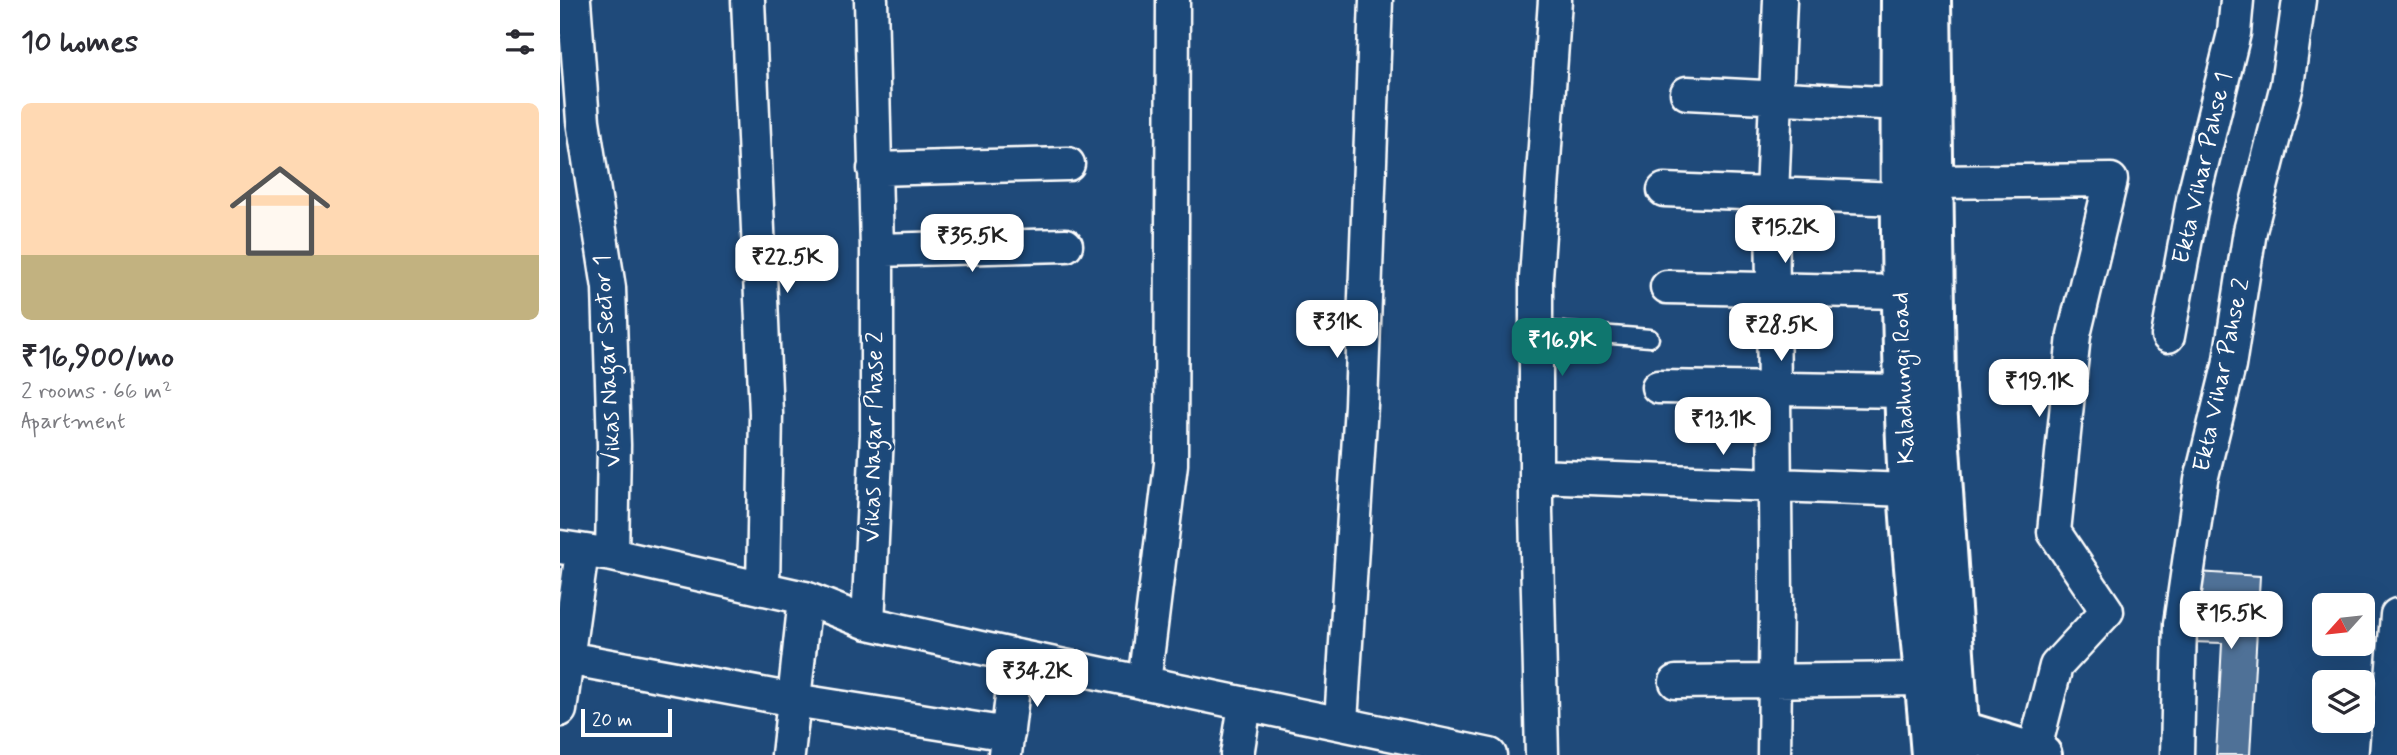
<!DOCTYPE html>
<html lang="en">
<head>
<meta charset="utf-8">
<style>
  body { margin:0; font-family:Mynerve,sans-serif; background:#f2f2f3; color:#2b2b33; height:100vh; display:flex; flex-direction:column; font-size:26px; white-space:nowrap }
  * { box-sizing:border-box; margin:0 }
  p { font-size:23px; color:#7c7c81 }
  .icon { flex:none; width:38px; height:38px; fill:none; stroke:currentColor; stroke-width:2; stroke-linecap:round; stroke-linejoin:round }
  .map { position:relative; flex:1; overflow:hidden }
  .drawer { display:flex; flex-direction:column; background:#fff; width:560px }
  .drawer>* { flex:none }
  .needle { width:46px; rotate:243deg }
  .controls { position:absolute; left:1752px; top:593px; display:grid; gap:14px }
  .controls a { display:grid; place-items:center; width:63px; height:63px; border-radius:10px; background:#fff; box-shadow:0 7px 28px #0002; font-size:35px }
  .scale { position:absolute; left:21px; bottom:18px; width:91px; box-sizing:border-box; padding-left:7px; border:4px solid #fff; border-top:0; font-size:19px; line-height:24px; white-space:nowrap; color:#fff; -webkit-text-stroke:5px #1f4a7a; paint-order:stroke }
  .price { position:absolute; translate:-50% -60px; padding:0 16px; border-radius:14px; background:#fff; color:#222; font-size:23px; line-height:46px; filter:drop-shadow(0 2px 4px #0008) }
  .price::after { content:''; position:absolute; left:50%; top:42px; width:21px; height:16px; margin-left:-10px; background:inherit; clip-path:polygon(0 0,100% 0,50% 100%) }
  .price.current { background:#0f766e; color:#fff }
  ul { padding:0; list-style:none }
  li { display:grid; align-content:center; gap:14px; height:371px; padding:0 21px }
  li span { display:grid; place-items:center; height:217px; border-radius:10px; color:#555 }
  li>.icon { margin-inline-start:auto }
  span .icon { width:126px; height:126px; fill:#fffc; stroke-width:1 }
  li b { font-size:30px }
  h2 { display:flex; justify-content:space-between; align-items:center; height:84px; padding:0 21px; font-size:30px }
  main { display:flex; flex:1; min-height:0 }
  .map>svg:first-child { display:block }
  .building { fill:#507197; stroke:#fff; stroke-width:2 }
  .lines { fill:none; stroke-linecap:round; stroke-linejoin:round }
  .lane-casing { stroke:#fff; stroke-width:21 }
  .street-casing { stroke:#fff; stroke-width:37 }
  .secondary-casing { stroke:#fff; stroke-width:44 }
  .primary-casing { stroke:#fff; stroke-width:44 }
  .lane { stroke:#1f4a7a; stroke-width:16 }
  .street { stroke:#1f4a7a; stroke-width:32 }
  .secondary { stroke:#1f4a7a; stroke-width:38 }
  .primary { stroke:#1f4a7a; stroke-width:38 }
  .labels { text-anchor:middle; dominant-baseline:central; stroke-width:6; stroke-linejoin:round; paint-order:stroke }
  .street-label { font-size:24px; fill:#fff; stroke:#1f4a7a }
</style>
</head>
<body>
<main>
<section class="drawer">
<h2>10 homes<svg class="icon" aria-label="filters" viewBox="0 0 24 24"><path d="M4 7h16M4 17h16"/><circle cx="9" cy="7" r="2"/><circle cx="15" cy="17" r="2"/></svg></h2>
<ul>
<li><span style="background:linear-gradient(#ffd9b3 70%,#c2b280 0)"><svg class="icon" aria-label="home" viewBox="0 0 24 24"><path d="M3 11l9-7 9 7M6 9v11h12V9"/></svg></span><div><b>₹16,900/mo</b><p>2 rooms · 66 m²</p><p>Apartment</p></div></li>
</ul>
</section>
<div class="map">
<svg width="1837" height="755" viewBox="0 0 1837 755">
  <rect width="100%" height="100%" fill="#1f4a7a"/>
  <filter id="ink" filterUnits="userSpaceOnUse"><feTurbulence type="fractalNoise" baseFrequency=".0143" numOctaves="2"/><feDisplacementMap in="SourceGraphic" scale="14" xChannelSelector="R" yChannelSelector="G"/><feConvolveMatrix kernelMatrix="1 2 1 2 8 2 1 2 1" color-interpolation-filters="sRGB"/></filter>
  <g filter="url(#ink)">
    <path class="building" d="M 1637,572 L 1700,576 L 1690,755 L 1656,755 L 1662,643 L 1633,642 Z"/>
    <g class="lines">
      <defs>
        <path id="lane" d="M 976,329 L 1090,338"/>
        <path id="street" d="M 14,0 L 23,121 L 49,288 L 54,445 L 52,555
          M 188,0 L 206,413 L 203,589
          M 1127,93 L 1341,104
          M 314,169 L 508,164
          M 1373,182 L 1551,180 L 1514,335 L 1494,532 L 1547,611 L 1496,666 L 1474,752
          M 1104,190 L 1340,199
          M 317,250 L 506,245
          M 1107,287 L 1342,292
          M 1608,336 L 1634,195 L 1674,33 L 1677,0
          M 1098,387 L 1344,391
          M 976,476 L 1348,490
          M 0,547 L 52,555 L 245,598 L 308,623 L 457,656 L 930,755
          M 308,623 L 317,435 L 317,250 L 311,0
          M 7,658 L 234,700 L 448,734
          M 1116,682 L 1365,679
          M 584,683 L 611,464 L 613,0
          M 0,710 L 22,552
          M 781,722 L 801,405 L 816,0
          M 445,754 L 457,656
          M 228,755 L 245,598
          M 677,755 L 685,705
          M 982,755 L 976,512 L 976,278 L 995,0
          M 1214,755 L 1216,599 L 1212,195 L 1220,0
          M 1617,755 L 1620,624 L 1641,480 L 1669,366 L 1690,231 L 1727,85 L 1739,0
          M 1826,755 L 1837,615"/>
        <path id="secondary" d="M 1369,728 L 1399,730 L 1482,755"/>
        <path id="primary" d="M 1341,0 C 1340,162 1340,324 1348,486 C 1353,576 1364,665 1371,755
          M 1371,0 L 1376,389 L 1401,755"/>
      </defs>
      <use href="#lane" class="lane-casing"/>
      <use href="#street" class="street-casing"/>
      <use href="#secondary" class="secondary-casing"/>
      <use href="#primary" class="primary-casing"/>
      <use href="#lane" class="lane"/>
      <use href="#street" class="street"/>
      <use href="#secondary" class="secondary"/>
      <use href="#primary" class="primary"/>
    </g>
  </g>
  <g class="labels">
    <g class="street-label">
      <text transform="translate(1643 168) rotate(-77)">Ekta Vihar Pahse 1</text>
      <text transform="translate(48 361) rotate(-93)">Vikas Nagar Sector 1</text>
      <text transform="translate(1662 375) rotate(-78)">Ekta Vihar Pahse 2</text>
      <text transform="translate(1344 378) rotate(-92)">Kaladhungi Road</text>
      <text transform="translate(314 437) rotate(-89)">Vikas Nagar Phase 2</text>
    </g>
  </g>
</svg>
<div class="controls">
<a><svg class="needle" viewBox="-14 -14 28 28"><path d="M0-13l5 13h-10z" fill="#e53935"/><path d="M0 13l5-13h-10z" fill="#7c7c81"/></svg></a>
<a><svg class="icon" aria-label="layers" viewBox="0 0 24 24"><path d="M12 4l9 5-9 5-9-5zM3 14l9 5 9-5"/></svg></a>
</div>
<div class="scale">20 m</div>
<b class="price" style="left:1225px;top:265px">₹15.2K</b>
<b class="price" style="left:412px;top:274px">₹35.5K</b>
<b class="price" style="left:227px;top:295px">₹22.5K</b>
<b class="price" style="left:777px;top:360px">₹31K</b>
<b class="price" style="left:1221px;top:363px">₹28.5K</b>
<b class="price current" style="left:1002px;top:378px">₹16.9K</b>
<b class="price" style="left:1479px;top:419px">₹19.1K</b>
<b class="price" style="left:1163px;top:457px">₹13.1K</b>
<b class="price" style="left:1671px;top:651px">₹15.5K</b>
<b class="price" style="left:477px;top:709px">₹34.2K</b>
</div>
</main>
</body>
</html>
